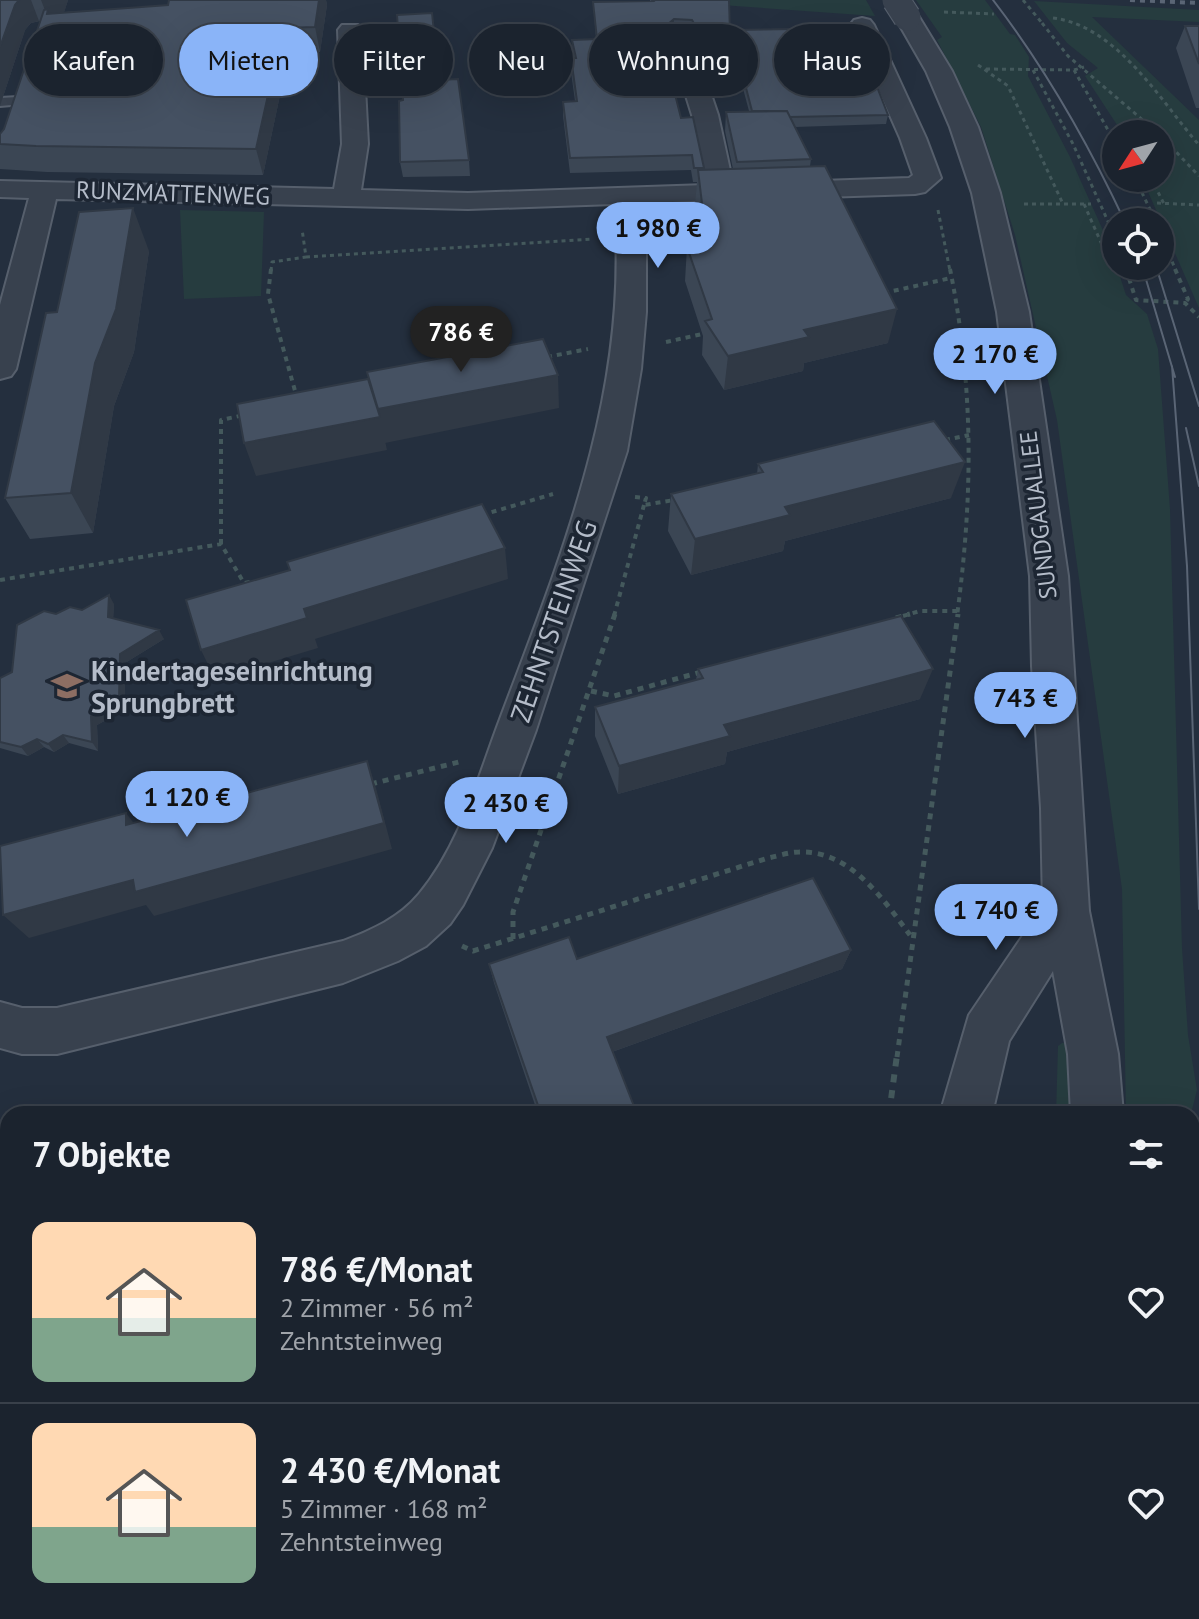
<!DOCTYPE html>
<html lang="de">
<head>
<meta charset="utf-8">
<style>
  body { margin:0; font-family:"PT Sans",sans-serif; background:#242b36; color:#f1f3f6; height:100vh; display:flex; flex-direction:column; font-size:30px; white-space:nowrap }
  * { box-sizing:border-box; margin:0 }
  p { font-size:26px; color:#a0a4aa }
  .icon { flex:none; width:44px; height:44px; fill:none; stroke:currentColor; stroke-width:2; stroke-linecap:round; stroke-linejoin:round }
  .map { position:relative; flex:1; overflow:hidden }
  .drawer { position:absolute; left:0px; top:1106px; width:1200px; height:514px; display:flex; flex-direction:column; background:#1b232e; border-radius:24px 24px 0 0; box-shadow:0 8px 32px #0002,0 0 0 2px #39404a }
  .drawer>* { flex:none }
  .top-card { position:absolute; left:24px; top:24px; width:1152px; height:72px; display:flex; gap:16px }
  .needle { width:52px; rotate:234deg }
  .tools { position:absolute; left:1102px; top:120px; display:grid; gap:16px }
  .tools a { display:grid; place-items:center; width:72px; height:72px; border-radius:50%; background:#1b232e; box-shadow:0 8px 32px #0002,0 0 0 2px #39404a; font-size:40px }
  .price { position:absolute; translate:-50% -68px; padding:0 18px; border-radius:28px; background:#8ab4f8; color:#111; font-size:26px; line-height:52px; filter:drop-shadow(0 2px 4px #0008) }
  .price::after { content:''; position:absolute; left:50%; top:48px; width:24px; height:18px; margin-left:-12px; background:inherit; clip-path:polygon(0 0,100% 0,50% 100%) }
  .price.active { background:#222; color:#fff }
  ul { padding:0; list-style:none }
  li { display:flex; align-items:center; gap:24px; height:200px; padding:0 32px }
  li+li { border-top:2px solid #39404a }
  li span { display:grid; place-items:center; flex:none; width:224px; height:160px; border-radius:16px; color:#555 }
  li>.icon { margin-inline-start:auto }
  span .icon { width:96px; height:96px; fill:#fffc; stroke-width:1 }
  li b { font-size:34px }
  h2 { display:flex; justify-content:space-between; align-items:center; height:96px; padding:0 32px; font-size:34px }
  .pill { padding:0 28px; border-radius:36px; background:#1b232e; box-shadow:0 8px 32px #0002,0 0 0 2px #39404a; font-size:28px; line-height:72px }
  .pill.active { background:#8ab4f8; color:#111 }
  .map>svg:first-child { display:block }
  .green { fill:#263c3f }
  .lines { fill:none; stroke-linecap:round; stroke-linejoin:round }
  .service-casing { stroke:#565f6c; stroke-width:4 }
  .minor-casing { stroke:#565f6c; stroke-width:4 }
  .tertiary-casing { stroke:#565f6c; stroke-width:4 }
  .secondary-casing { stroke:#565f6c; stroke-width:4 }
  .path-far3 { stroke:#44595c; stroke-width:3; stroke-dasharray:4 4; stroke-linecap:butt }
  .path-far2 { stroke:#44595c; stroke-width:4; stroke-dasharray:5 5; stroke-linecap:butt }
  .path-far1 { stroke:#44595c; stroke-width:5; stroke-dasharray:6 6; stroke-linecap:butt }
  .path { stroke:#44595c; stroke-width:6; stroke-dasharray:8 8; stroke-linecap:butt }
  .service { fill:#38414e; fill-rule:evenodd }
  .minor { fill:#38414e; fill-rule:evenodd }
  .tertiary { fill:#38414e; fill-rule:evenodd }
  .secondary { fill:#465061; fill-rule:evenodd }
  .tram-far1 { stroke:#5a6575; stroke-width:2 }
  .tram { stroke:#5a6575; stroke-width:3 }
  .rail { stroke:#5a6575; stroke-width:4; stroke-dasharray:5 5; stroke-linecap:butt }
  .tertiary-bridge-casing { stroke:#565f6c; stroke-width:29; stroke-linecap:butt }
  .path-bridge { stroke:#44595c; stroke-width:3; stroke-dasharray:4 4; stroke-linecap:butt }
  .tertiary-bridge { stroke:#38414e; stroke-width:27 }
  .wall { fill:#3b4654 }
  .shaded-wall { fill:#303945 }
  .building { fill:#455162; stroke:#303945; stroke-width:2 }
  .labels { text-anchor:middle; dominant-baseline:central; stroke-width:7; stroke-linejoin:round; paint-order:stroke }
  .far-street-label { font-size:24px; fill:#b4bcc9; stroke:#1d2633 }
  .street-label { font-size:28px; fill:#b4bcc9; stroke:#1d2633 }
  .poi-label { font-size:28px; font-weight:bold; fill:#b4bcc9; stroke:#1d2633; text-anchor:start }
</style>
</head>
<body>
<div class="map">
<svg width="1199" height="1619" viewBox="0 0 1199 1619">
  <rect width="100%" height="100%" fill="#242f3e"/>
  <path class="green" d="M 650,0 L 866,0 L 875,16 Z
    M 916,0 L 985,0 L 1010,34 L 1015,35 L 1029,57 L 1028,76 L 1070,157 L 1110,246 L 1126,295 L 1147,314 L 1158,349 L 1170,509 L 1182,948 L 1188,1035 L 1197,1090 L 1191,1114 L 1126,1114 L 1122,889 L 1057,420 L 1015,235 L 981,127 L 937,40 L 942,37 Z
    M 1034,1 L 1199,10 L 1199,22 L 1092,17 L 1199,120 L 1199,308 L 1142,178 L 1160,178 L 1160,134 L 1123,134 L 1085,76 L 1098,68 L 1067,43 Z
    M 180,210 L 264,212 L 261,296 L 184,299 Z
    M 1062,1043 L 1068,1043 L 1072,1114 L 1056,1114 L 1058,1046 Z
    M 539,1612 L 629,1612 L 661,1619 L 570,1619 Z"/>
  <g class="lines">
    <defs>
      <path id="service" d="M 18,97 L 23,98 L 23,104 L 0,106 L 0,98 Z"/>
      <path id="minor" d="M 862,18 L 870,20 L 874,25 L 926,138 L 941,178 L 925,192 L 915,194 L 642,203 L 646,254 L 646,312 L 641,369 L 627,451 L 536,730 L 492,848 L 463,905 L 450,924 L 426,946 L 398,961 L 343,983 L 57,1054 L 22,1054 L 0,1048 L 0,1002 L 22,1008 L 57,1008 L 343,941 C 372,930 399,918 419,894 C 460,845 478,777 500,719 C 563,552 631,386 614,204 L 468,209 L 56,199 L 16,369 L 11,376 L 0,379 L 0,305 L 29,198 L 0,197 L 0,181 L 334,189 L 342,144 L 338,30 L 342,25 L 358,25 L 362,30 L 368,144 L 361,190 L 468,193 L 706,185 L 692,115 L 669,41 L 673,36 L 689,36 L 693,41 L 718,115 L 733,184 L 909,178 L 913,175 L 900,138 L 850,25 L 854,20 Z"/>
      <path id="tertiary" d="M 907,10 L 916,12 L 952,71 L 978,127 L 1000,193 L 1029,312 L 1068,576 L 1089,911 L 1118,1054 L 1123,1114 L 1071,1114 L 1068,1054 L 1053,971 L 1009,1041 L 992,1114 L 940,1114 L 969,1015 L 1043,906 L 1041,808 L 1032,666 L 1030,576 L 997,312 L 972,193 L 950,127 L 926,71 L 895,17 L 898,12 Z
        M 865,1612 L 929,1612 L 928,1619 L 864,1619 Z"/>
      <path id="secondary" d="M 0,1415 L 8,1417 L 8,1477 L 0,1475 Z
        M 1192,1498 L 1199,1501 L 1199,1569 L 1192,1566 Z
        M 0,1538 L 8,1540 L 8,1602 L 0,1600 Z
        M 141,1612 L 230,1612 L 233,1619 L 144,1619 Z
        M 794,1612 L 888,1612 L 891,1619 L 797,1619 Z
        M 1029,1612 L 1094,1612 L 1097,1619 L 1032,1619 Z"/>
    </defs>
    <use href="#service" class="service-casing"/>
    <use href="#minor" class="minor-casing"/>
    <use href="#tertiary" class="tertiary-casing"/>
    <use href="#secondary" class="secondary-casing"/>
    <path class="path-far3" d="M 944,12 L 994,14
      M 1053,18 C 1117,26 1160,100 1199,145
      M 1042,23 L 1068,56 L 1159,134
      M 978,65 L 1008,86 L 1063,204
      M 986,69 L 1074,70 L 1084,67
      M 1033,70 L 1073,144 L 1116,239
      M 1074,70 L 1116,144
      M 1160,135 L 1199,176
      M 1135,178 L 1156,222
      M 1151,178 L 1164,204
      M 1157,203 L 1199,205
      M 1024,204 L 1091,204
      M 1084,204 L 1103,247 L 1116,246
      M 938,210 L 950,271
      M 1160,232 L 1176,271
      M 306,257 L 593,239
      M 1125,266 L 1127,271
      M 271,271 L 272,262 L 306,257 L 302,229"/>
    <path class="path-far2" d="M 271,269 L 268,294 L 297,398
      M 950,269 C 974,388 973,496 957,616
      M 1126,269 L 1136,300 L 1185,303 L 1199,317
      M 1175,269 L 1188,299 L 1185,303
      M 884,293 L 951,278
      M 666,342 L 707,333
      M 547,357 L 588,349
      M 945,440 L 969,435
      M 635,497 L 646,498 L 644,505 L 674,500
      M 482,515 L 553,494
      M 221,544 L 221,420 L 244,415
      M 0,580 L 221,544 L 244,583 L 250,582
      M 614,616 L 644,505
      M 903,616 L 920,611 L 958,611"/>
    <path class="path-far1" d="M 896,618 L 910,614
      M 591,691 L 614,696 L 701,672
      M 371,784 L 459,762
      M 513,939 L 513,912 L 615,614
      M 462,946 L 473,951 L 768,858 C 778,856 789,852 799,852 C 850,850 883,899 910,935
      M 897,1057 L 958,614"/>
    <path class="path" d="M 889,1114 L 897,1055"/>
    <use href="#service" class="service"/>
    <use href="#minor" class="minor"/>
    <use href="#tertiary" class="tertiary"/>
    <use href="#secondary" class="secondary"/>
    <path class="tram-far1" d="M 993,0 C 1046,69 1088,143 1125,222
      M 1142,266 L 1175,377
      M 1156,266 L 1199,406
      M 1172,366 L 1187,566 L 1199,909
      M 1186,428 L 1199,486"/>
    <path class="tram" d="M 1192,1181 L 1199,1157
      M 1192,1316 L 1199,1294
      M 1042,1619 L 1044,1612
      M 1090,1619 L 1092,1612"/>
    <path class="rail" d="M 1130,0 L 1199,3"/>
    <defs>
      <path id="tertiary-bridge" d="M 896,0 L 907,17"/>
    </defs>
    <use href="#tertiary-bridge" class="tertiary-bridge-casing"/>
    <path class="path-bridge" d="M 1023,0 L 1042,23"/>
    <use href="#tertiary-bridge" class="tertiary-bridge"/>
  </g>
  <path class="wall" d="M 0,0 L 68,0 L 64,12 L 168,5 L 169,0 L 326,0 L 327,5 L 320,52 L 289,53 L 263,175 L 47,172 L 0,169 L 0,134 L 4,129 L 40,21 L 31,23 L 25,30 L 0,106 Z
    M 650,0 L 729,0 L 730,33 L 729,47 L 698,48 L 691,34 L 673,33 L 669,37 L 668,49 L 663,49 L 681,118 L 704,168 L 703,170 L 733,169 L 725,131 L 726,112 L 749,111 L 730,40 L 731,30 L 888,115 L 886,124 L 795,127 L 811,159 L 810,166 L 888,343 L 804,363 L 803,371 L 724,390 L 702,355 L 703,336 L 685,281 L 687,247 L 700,246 L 695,204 L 697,182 L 693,182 L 691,170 L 570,173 L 563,116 L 563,102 L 575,101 L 571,72 L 571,58 L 573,58 L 572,40 L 596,39 L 593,2 L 650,1 Z
    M 1185,26 L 1199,26 L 1199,108 L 1196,108 L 1176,48 Z
    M 439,80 L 469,160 L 470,176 L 403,177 L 400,162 L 403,100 Z
    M 149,251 L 134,352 L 114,406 L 93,533 L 30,539 L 5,498 L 57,312 Z
    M 758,464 L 951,498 L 785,541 L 783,551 L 691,575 L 668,531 L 671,494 L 757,474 Z
    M 114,604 L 113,618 L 164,639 L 125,663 L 125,710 L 97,725 L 98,751 L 69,743 L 54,752 L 44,747 L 28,756 L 0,748 L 0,678 L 12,672 L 56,614 Z
    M 698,669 L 920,699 L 727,752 L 725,764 L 618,794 L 595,736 L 595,707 L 696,680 Z
    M 851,950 L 842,969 L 612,1052 L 637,1114 L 538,1114 L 494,983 L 489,964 L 577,959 Z
    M 8,1141 L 8,1250 L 0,1250 L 0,1142 Z"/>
  <path class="shaded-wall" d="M 19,0 L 31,0 L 39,21 L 31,23 L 25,30 L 0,106 L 0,47 L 15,5 Z
    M 41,0 L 68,0 L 56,39 Z
    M 319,0 L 326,0 L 327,5 L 320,52 L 315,27 Z
    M 674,19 L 673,33 L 669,37 L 667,25 Z
    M 283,28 L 289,53 L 263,175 L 256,149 Z
    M 133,208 L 149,251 L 134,352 L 114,406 L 93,533 L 71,493 L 95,363 Z
    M 897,309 L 888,343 L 804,363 L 803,371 L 724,390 L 728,356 L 804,330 Z
    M 558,375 L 559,408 L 385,443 L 378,409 Z
    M 380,417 L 387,450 L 256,476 L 244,443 Z
    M 965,462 L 951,498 L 785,541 L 783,551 L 691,575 L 695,539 L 785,507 Z
    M 505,548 L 508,579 L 315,639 L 318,648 L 215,679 L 201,650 L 304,609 Z
    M 109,595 L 114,604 L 113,626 L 108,617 Z
    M 159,630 L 164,639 L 125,663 L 125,710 L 97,725 L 98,751 L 92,742 L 91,716 L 120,654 Z
    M 933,669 L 920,699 L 727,752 L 725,764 L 618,794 L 619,766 L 724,725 Z
    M 63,735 L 69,743 L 54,752 L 48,744 Z
    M 37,739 L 44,747 L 28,756 L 21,747 Z
    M 367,761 L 376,788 L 392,849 L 154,916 L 146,905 L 29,938 L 3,915 Z
    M 126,813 L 145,838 L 126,825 Z
    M 851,950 L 842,969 L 606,1054 L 607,1037 Z"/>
  <path class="building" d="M 0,0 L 19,0 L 15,5 L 0,47 Z
    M 169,0 L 319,0 L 315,27 L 283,28 L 256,149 L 36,146 L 0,144 L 0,134 L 4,129 L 44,10 L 48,9 L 47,14 L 168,5 Z
    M 652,0 L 729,0 L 730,33 L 700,34 L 692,20 L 674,19 L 667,25 L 669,35 L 660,35 L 681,118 L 693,117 L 704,168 L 694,168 L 692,155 L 570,158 L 563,102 L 577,101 L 571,58 L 576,58 L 572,40 L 597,39 L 593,2 L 653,1 Z
    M 432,13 L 439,80 L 458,79 L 469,160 L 400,162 L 399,101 L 403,100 L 397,15 Z
    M 1185,26 L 1199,26 L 1199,64 Z
    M 854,28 L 888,115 L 790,117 L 787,111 L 752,111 L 731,30 Z
    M 787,111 L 811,159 L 737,162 L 726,112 Z
    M 825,166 L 897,309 L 804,330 L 809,337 L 728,356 L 705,321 L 712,319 L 687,247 L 707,245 L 698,170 Z
    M 133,208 L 116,309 L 95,363 L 71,493 L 5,498 L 46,313 L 57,312 L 79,212 Z
    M 543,339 L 558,375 L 378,409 L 367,372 Z
    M 368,379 L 380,417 L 244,443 L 237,404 Z
    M 934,421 L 965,462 L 785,507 L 790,515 L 695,539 L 671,494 L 763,472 L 758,464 Z
    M 482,504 L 505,548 L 304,609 L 307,618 L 201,650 L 186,600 L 290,570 L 287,562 Z
    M 109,595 L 108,617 L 159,630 L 120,654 L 119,701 L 91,716 L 92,742 L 63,735 L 48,744 L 37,739 L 21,747 L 0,742 L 0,678 L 12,672 L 17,625 L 44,611 L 56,614 L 70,607 L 82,610 Z
    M 901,616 L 933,669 L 724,725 L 730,736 L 619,766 L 595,707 L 703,678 L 698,669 Z
    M 367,761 L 384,823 L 135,892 L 133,880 L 3,915 L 0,846 L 126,813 L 126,825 Z
    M 813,878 L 851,950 L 607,1037 L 637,1114 L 541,1114 L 489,964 L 569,937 L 577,959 Z
    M 8,1141 L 8,1239 L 0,1239 L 0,1142 Z"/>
  <defs>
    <symbol id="school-bare" viewBox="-9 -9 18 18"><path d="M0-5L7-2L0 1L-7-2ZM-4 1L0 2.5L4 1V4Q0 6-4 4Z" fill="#8d6e63" stroke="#1d2633" stroke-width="2.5" paint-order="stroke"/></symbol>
  </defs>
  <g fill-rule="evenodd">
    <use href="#school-bare" x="45" y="664" width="44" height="44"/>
  </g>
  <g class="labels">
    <g class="far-street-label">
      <text transform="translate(173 193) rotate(2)">RUNZMATTENWEG</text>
      <text transform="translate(1038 515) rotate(-97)">SUNDGAUALLEE</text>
    </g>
    <g class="street-label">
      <text transform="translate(553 621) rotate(-71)">ZEHNTSTEINWEG</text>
    </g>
    <g class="poi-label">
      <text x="91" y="670">Kindertageseinrichtung<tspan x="91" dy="32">Sprungbrett</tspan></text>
    </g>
  </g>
</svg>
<div class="tools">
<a><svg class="needle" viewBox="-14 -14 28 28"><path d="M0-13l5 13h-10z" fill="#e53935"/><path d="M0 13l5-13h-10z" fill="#a0a4aa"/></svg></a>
<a><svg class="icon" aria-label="locate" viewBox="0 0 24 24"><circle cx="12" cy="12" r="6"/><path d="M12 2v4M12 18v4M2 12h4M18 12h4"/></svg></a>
</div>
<b class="price" style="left:658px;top:270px">1 980 €</b>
<b class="price active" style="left:461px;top:374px">786 €</b>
<b class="price" style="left:995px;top:396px">2 170 €</b>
<b class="price" style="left:1025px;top:740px">743 €</b>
<b class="price" style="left:187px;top:839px">1 120 €</b>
<b class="price" style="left:506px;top:845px">2 430 €</b>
<b class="price" style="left:996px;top:952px">1 740 €</b>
<div class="top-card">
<a class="pill">Kaufen</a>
<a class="pill active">Mieten</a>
<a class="pill">Filter</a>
<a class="pill">Neu</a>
<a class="pill">Wohnung</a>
<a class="pill">Haus</a>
</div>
<section class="drawer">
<h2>7 Objekte<svg class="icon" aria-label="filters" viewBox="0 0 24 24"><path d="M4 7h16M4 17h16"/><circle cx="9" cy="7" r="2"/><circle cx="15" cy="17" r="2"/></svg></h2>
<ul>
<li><span style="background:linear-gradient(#ffd9b3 60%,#7fa58c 0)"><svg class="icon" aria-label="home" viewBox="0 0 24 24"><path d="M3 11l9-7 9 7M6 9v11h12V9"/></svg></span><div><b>786 €/Monat</b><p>2 Zimmer · 56 m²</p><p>Zehntsteinweg</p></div><svg class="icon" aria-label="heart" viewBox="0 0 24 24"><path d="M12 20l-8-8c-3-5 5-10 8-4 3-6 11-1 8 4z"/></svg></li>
<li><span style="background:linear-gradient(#ffd9b3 65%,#7fa58c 0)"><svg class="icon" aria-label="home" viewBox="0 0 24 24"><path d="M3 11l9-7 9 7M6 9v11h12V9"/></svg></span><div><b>2 430 €/Monat</b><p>5 Zimmer · 168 m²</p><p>Zehntsteinweg</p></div><svg class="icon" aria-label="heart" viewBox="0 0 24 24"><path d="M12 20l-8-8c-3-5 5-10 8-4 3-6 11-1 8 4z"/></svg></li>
</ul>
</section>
</div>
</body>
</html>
